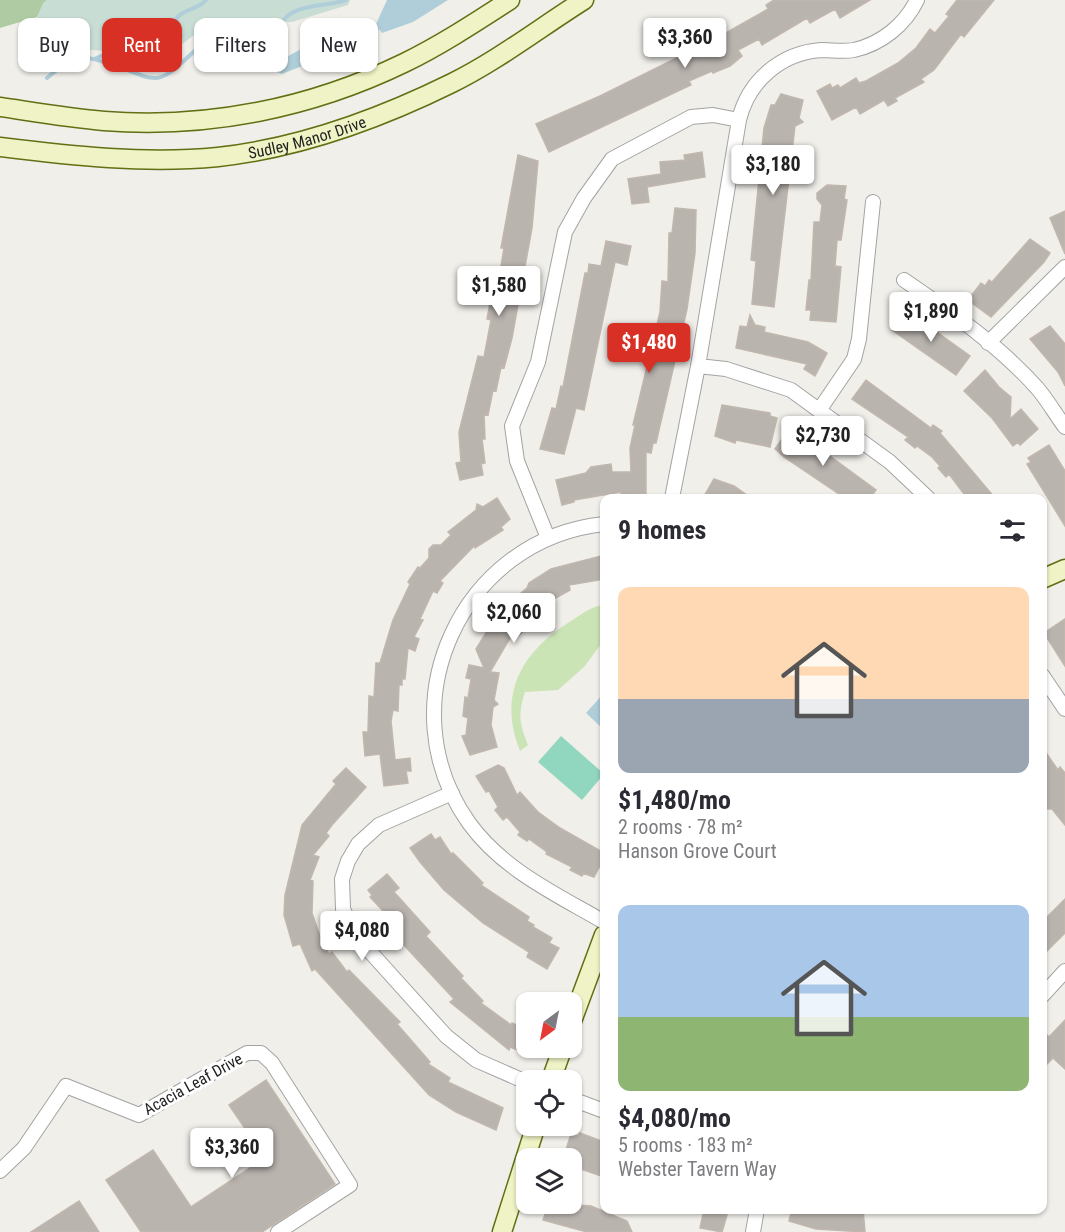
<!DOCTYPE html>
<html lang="en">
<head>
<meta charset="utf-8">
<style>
  body { margin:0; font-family:"Roboto Condensed",sans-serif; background:#f2f2f3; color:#2b2b33; height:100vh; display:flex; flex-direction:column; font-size:22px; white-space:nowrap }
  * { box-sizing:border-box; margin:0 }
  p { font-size:20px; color:#7c7c81 }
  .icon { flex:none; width:33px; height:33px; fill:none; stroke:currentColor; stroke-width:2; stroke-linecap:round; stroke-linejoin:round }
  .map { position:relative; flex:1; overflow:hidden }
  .side { position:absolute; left:600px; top:494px; width:447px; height:720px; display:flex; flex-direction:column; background:#fff; border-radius:12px; box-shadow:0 2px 4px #0004 }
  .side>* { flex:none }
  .banner { position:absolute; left:18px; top:18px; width:492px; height:54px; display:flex; gap:12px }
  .needle { width:39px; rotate:212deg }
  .tools { position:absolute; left:516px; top:992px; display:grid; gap:12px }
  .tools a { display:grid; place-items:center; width:66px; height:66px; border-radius:12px; background:#fff; box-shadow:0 2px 4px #0004; font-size:30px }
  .price { position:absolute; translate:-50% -51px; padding:0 14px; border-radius:6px; background:#fff; color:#222; font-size:20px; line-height:39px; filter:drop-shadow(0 2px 3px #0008) }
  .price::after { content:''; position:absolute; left:50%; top:36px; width:18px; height:14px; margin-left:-9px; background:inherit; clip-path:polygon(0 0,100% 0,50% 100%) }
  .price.selected { background:#d93025; color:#fff }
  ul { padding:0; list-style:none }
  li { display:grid; align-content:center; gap:12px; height:318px; padding:0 18px }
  li span { display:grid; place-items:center; height:186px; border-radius:12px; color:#555 }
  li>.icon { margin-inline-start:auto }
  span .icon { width:108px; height:108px; fill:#fffc; stroke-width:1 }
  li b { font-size:26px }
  h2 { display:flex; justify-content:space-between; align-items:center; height:72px; padding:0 18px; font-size:26px }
  .pill { padding:0 21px; border-radius:12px; background:#fff; box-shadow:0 2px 4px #0004; font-size:21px; line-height:54px }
  .pill.selected { background:#d93025; color:#fff }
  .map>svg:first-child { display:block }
  .grass { fill:#cbe4b6 }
  .forest { fill:#aecba3 }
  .wetland { fill:#c8ddd4 }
  .pitch { fill:#91d6be }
  .water { fill:#b0ced9 }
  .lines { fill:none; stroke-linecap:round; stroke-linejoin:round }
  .stream { stroke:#b0ced9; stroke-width:4 }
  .building { fill:#bab4af; stroke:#c1b7ad; stroke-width:1.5 }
  .street-casing { stroke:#a3a3a3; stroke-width:16 }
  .secondary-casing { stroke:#626f13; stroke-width:21 }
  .street { stroke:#fff; stroke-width:14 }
  .secondary { stroke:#eff3c5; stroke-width:18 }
  .labels { text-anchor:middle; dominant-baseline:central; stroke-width:6; stroke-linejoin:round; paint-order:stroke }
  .street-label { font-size:16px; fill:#222; stroke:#fff }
</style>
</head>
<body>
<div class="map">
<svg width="1065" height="1232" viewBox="0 0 1065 1232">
  <rect width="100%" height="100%" fill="#f1efea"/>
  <path class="grass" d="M 604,605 L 604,640 L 584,667 L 558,690 L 525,692 C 518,714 519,723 528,745 L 520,751 C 497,694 522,651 571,621 C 582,614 591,606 604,605 Z"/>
  <path class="forest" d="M 0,0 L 47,0 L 37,17 L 0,28 Z"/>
  <path class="wetland" d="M 47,0 L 350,0 L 348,5 L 292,22 L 214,21 L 168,54 L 91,50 L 69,42 L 37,17 L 43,3 Z"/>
  <path class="pitch" d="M 561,736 L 604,774 L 582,800 L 538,762 Z"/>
  <path class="water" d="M 387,0 L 448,0 L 413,22 L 382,33 L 376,24 Z
    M 366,27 L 373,31 L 373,38 L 282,74 L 274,71 L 275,64 C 299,49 337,29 366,27 Z
    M 604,693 L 604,730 L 586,713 Z"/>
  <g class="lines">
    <path class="stream" d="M 373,31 L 377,29
      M 94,59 L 123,47 L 129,29 L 133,27 C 147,31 168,47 181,37 L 176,19 C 184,8 198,10 206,0
      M 47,78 C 83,46 89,59 130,71 C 139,74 147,79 157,78 C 181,75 208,24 233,31 L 246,46 L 252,48 L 268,41 L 273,26 L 281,24 C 291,3 327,7 346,0"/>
  </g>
  <path class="building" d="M 774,0 L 870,0 L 840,18 L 835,9 L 810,23 L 807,18 L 762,45 L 759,39 L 738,50 L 742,56 L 730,66 L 713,73 L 712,71 L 689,81 L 691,85 L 549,152 L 536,124 L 600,96 L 717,38 L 768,9 L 766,5 Z
    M 957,0 L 994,0 L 964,37 L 961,34 L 934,70 L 921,79 L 924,82 L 895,98 L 897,101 L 888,106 L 884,100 L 860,114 L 856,107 L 832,120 L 817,91 L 830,84 L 832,88 L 838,85 L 840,88 L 856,78 L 859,83 L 866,81 L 898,63 L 916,48 L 930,29 L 935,33 L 949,16 L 946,14 Z
    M 781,94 L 803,100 L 799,118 L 803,122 L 795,126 L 774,307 L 752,304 L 756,261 L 751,260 L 764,128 L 771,105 L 775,105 Z
    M 702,152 L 705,177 L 647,187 L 649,202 L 632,204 L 628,179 L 661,174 L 660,162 L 685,160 L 684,155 Z
    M 518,155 L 538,161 L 532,228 L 512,338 L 504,368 L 501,367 L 496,391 L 493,390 L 488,415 L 484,414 L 485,439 L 482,439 L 485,463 L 481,464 L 483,475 L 460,480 L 456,463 L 461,462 L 459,432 L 478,356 L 484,357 L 491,320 L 487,319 L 495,277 L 499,278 L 504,248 L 501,248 Z
    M 827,185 L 846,186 L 844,199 L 847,200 L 841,240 L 837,240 L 835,266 L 841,267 L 836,322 L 810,320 L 811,310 L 806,310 L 809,280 L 811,280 L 814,222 L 820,222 L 822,205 L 817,199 L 817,193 Z
    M 675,208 L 696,210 L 695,253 L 687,309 L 656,443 L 653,443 L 651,453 L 646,452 L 646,494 L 621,495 L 621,492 L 574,500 L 574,502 L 562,505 L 556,480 L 586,473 L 591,467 L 611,464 L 612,472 L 631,472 L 630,448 L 635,425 L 633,425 L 660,312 L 662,281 L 668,282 L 669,233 L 672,233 Z
    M 1065,211 L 1065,254 L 1050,218 Z
    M 1030,239 L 1050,253 L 1044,262 L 991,317 L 968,300 L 981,283 L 985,286 L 989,280 L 992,282 Z
    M 606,241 L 631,246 L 627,265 L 615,262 L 584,410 L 576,408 L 564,454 L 540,449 L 552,408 L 556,409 L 561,386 L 563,387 L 585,273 L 588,273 L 589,264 L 601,266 Z
    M 906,310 L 970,356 L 956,375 L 892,330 Z
    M 750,315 L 755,325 L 765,327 L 764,332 L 808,342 L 827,353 L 815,376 L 804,369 L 807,364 L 736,348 L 740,326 L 747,327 Z
    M 1050,326 L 1065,344 L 1065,386 L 1058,372 L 1030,339 Z
    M 985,370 L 999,387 L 1011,397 L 1010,419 L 1021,409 L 1038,429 L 1020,445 L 1018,442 L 1013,446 L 992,418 L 964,391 Z
    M 866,380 L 931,428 L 933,425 L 942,431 L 940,433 L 995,498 L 967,498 L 949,474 L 946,477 L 938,468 L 940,466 L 932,457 L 917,446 L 915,448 L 905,440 L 908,437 L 852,399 Z
    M 722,405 L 770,413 L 770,416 L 777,418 L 770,447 L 736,440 L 735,443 L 715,436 Z
    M 790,428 L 805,437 L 803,441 L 821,454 L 823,451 L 876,490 L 870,498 L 845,498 L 784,457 L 775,449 Z
    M 1049,445 L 1065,471 L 1065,526 L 1027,464 L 1031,462 L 1028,458 Z
    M 714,479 L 734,486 L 751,498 L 703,498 Z
    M 497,498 L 510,519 L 501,527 L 503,530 L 475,548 L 474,546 L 440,581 L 443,583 L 437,593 L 433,591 L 420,619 L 423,620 L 414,637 L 419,639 L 415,651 L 408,648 L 405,679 L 402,679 L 402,685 L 399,685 L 398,711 L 393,710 L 391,721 L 395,760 L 410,758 L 411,771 L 406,771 L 408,783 L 384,786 L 380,754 L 365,756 L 363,732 L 368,732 L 369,696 L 374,697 L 376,663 L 380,663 L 393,620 L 410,584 L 408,582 L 418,567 L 420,568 L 429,558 L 429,549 L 433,545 L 441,545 L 451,535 L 448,532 L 476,510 L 477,504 L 483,507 Z
    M 601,556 L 604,557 L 604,579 L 569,585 L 570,590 L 523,616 L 530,624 L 517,637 L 513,633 L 490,672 L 499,673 L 494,700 L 498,704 L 493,707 L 491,725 L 497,747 L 470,755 L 462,736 L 466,735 L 468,718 L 463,716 L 465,697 L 468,698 L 471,679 L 466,678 L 469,665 L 484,668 L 476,649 L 492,623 L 504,612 L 501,610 L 527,588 L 529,583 L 551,569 Z
    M 1065,619 L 1065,666 L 1044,633 Z
    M 1042,747 L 1058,770 L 1060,767 L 1065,773 L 1065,825 L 1052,809 L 1042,809 Z
    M 498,765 L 504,768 L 517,795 L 520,792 L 538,812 L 560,828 L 604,853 L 604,858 L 594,877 L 583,873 L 582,876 L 570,870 L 572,867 L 546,854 L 547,852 L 529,839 L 527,841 L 518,835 L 520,832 L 507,817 L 503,820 L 495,810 L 498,807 L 489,791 L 486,792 L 476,776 Z
    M 346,768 L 366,787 L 332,825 L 326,833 L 329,836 L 313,855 L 319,857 L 310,880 L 313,881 L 312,913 L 323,945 L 329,954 L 332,952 L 347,972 L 349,970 L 400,1022 L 397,1024 L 430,1062 L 428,1064 L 450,1078 L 448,1082 L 503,1108 L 496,1130 L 456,1112 L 429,1095 L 315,969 L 312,971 L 300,944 L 293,946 L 284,915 L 285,895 L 302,825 L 336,784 L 333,781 Z
    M 431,834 L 435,840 L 440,837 L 451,854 L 453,853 L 483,883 L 481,885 L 529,917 L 527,921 L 534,925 L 533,927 L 552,938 L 549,943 L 559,948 L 547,969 L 527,957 L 529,952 L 483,923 L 444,890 L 420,862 L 410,848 Z
    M 387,874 L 399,888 L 394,892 L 430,932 L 426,936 L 463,976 L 461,978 L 483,1001 L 481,1003 L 511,1025 L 512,1023 L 526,1029 L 526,1037 L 520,1051 L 510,1047 L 509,1050 L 450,1002 L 454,999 L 403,944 L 400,935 L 381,914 L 384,912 L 370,897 L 372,895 L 368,890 Z
    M 1065,899 L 1065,933 L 1042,956 L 1042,922 Z
    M 1065,1020 L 1065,1069 L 1053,1058 L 1042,1069 L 1042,1030 L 1049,1037 Z
    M 266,1080 L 335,1184 L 262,1232 L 141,1232 L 106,1180 L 153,1150 L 191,1207 L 265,1158 L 229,1105 Z
    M 580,1133 L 604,1142 L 604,1177 L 572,1166 L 572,1158 L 564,1156 L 571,1134 L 578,1136 Z
    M 79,1201 L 99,1232 L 31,1232 Z
    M 549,1203 L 591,1206 L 627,1221 L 632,1232 L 587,1232 L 543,1220 Z
    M 792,1209 L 863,1209 L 865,1232 L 816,1229 L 789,1221 Z
    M 704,1210 L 727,1215 L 722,1232 L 700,1228 Z"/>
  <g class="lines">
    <defs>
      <path id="street" d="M 904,280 C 951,312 1000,346 1038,389 C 1048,401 1056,415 1065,427
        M 988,343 L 1065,267
        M 698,366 L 726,369 L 791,390 L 890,462 L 928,498
        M 820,409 L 854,359 L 859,339 L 873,202
        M 672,498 L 698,366 L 739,120 C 748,82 780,53 821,50 C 832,50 843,52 854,50 C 881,44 905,25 917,0
        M 604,524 C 461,539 385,705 469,823 C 503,870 556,894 604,922
        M 548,538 L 517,461 L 512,426 L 538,362 L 565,232 L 584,198 L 612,159 L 691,117 L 713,115 L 739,120
        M 1042,675 L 1065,709
        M 452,793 L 379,825 L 358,844 L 348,861 L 342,879 L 343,909 L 355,935 L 446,1036 L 476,1060 L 526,1082
        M 1042,996 L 1065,971
        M 572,1099 L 604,1111
        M 0,1171 L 24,1148 L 66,1086 L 139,1115 L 247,1053 L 261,1053 L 272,1063 L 350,1185 L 278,1232
        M 753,1232 L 757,1209"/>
      <g id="secondary">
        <path d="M 0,107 C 34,112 69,118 104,121 C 208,129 311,108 404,63 C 441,45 476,22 510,0"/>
        <path id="s1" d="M 0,147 C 72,156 146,164 218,157 C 300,148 379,119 452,83 C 497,61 541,27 584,0"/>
        <path d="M 1042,579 L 1065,569"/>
        <path d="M 572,1021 L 604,935"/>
        <path d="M 551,1080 L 563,1047"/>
        <path d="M 502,1232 L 536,1125"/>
      </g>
    </defs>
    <use href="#street" class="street-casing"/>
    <use href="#secondary" class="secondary-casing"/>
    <use href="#street" class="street"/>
    <use href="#secondary" class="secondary"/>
  </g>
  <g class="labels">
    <g class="street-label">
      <text stroke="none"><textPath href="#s1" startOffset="310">Sudley Manor Drive</textPath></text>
      <text transform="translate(193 1084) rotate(-29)">Acacia Leaf Drive</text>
    </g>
  </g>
</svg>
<div class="tools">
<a><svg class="needle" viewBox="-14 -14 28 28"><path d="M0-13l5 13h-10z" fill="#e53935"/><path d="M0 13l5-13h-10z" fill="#7c7c81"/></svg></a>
<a><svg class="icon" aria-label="locate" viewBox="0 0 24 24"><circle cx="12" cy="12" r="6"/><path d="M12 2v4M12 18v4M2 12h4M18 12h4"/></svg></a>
<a><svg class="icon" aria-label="layers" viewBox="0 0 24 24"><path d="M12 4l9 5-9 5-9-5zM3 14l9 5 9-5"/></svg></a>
</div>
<b class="price" style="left:685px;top:69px">$3,360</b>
<b class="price" style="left:773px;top:196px">$3,180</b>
<b class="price" style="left:499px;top:317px">$1,580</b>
<b class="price" style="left:931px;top:343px">$1,890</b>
<b class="price selected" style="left:649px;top:374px">$1,480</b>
<b class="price" style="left:823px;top:467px">$2,730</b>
<b class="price" style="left:514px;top:644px">$2,060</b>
<b class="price" style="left:362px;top:962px">$4,080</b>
<b class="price" style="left:232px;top:1179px">$3,360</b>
<div class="banner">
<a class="pill">Buy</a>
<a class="pill selected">Rent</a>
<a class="pill">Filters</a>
<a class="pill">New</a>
</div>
<section class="side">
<h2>9 homes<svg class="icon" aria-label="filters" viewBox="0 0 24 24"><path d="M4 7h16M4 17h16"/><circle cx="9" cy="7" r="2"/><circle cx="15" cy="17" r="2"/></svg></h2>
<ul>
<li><span style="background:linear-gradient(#ffd9b3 60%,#9aa5b1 0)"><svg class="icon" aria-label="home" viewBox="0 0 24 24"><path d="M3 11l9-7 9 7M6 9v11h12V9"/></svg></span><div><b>$1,480/mo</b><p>2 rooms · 78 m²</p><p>Hanson Grove Court</p></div></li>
<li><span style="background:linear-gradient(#a9c7e8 60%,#8fb573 0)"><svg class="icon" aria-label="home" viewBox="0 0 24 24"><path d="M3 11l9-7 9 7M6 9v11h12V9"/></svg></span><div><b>$4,080/mo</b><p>5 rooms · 183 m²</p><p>Webster Tavern Way</p></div></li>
</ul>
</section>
</div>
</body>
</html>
